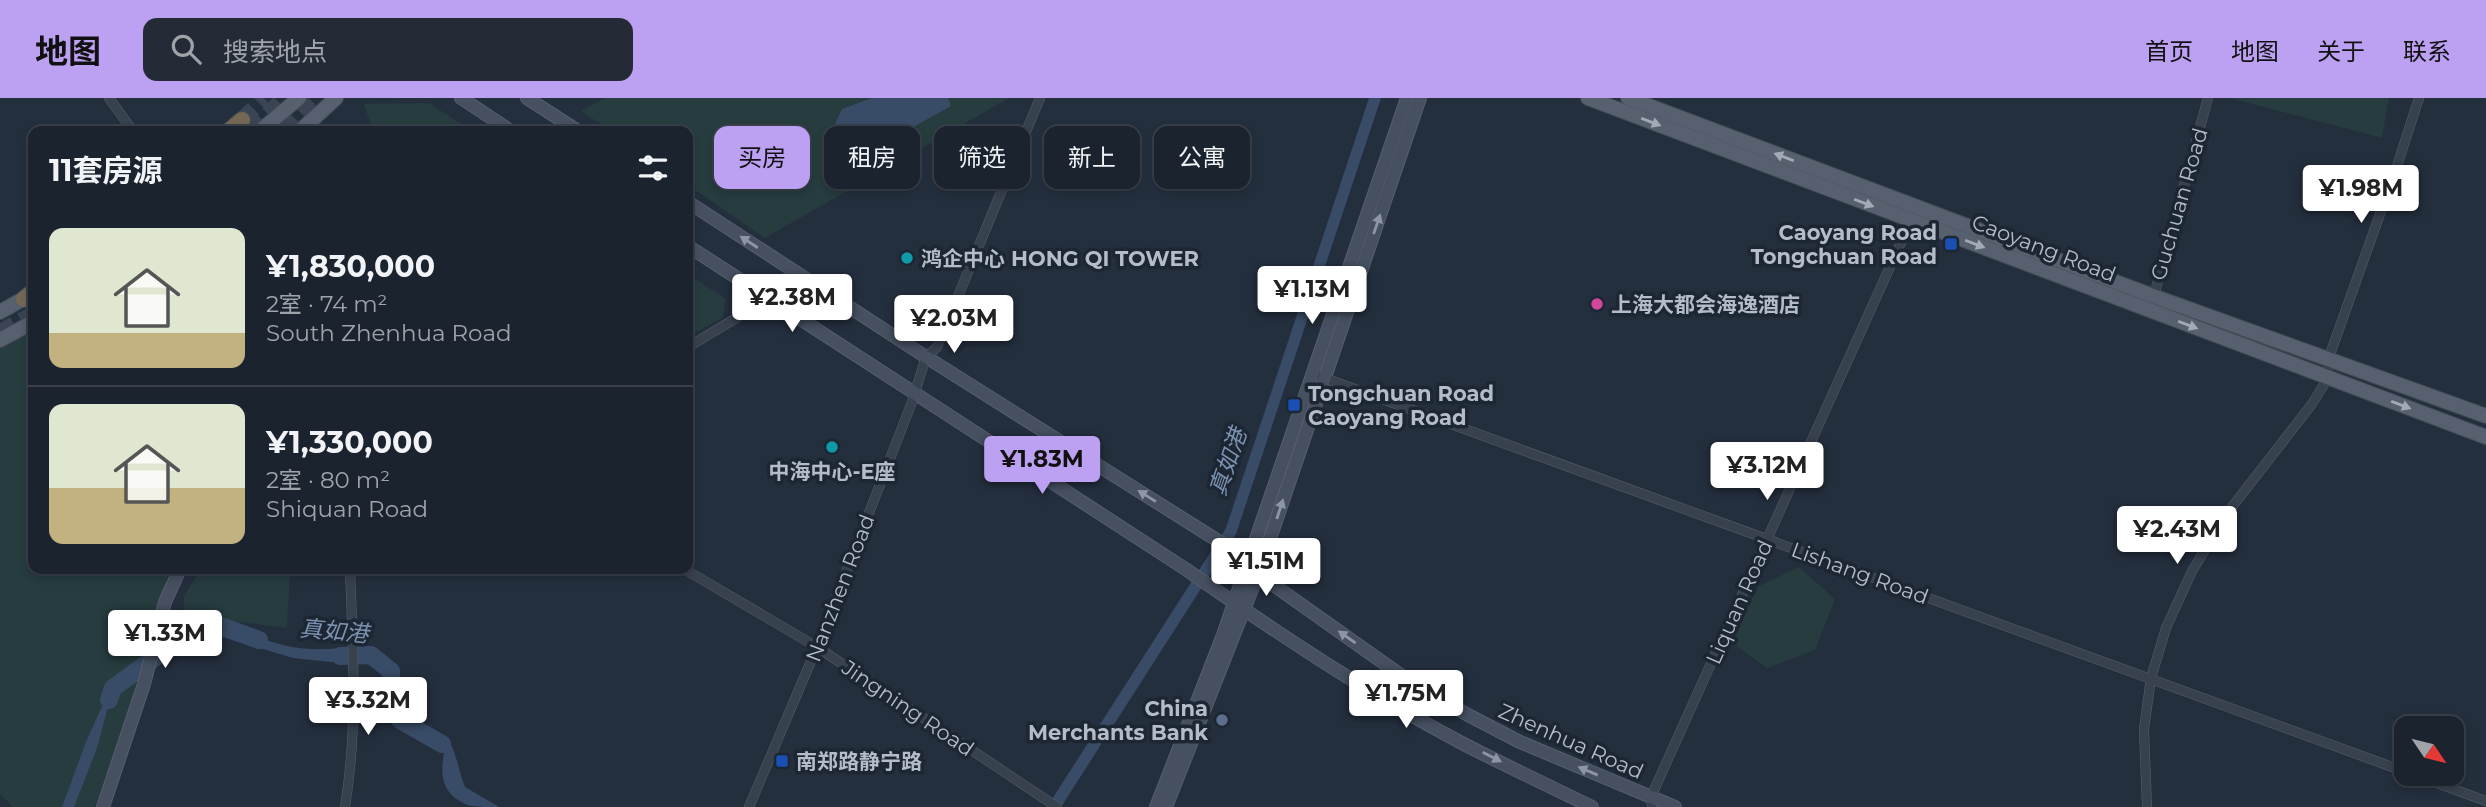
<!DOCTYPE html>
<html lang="zh">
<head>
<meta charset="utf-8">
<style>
  body { margin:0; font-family:Montserrat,"Noto Sans SC",sans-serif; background:#242b36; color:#f1f3f6; height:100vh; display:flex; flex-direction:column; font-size:26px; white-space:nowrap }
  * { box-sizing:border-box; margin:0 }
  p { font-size:23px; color:#a0a4aa }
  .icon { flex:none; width:38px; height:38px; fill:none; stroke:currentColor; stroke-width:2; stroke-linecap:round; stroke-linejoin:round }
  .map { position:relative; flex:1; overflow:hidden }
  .details { position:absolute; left:28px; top:28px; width:665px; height:448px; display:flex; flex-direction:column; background:#1b232e; border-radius:14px; box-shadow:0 4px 10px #0003,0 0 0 2px #39404a }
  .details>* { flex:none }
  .top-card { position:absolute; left:714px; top:28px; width:665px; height:63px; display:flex; gap:14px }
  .needle { width:46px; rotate:125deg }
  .buttons { position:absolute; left:2394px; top:618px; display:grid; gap:14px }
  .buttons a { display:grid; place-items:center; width:70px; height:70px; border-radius:14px; background:#1b232e; box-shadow:0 4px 10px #0003,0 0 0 2px #39404a; font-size:35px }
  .price { position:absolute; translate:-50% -60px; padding:0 16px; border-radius:7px; background:#fff; color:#222; font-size:23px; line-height:46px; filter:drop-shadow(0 2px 4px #0008) }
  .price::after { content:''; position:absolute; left:50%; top:42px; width:21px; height:16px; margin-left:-10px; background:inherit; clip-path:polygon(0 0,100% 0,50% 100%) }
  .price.selected { background:#bca0f2; color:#111 }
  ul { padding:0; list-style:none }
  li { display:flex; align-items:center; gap:21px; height:175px; padding:0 21px }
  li+li { border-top:2px solid #39404a }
  li span { display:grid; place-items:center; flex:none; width:196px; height:140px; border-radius:14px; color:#555 }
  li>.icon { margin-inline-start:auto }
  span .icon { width:84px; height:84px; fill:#fffc; stroke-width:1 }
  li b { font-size:30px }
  h2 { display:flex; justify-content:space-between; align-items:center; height:84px; padding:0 21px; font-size:30px }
  .pill { padding:0 24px; border-radius:14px; background:#1b232e; box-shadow:0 4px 10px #0003,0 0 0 2px #39404a; font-size:24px; line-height:63px }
  .pill.selected { background:#bca0f2; color:#111 }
  header { display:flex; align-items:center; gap:42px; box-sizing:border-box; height:98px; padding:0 35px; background:#bca0f2; color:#111 }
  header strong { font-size:33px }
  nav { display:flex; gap:38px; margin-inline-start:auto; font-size:24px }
  .search { width:490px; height:63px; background:#242b36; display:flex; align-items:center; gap:18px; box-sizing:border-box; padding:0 24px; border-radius:14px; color:#a0a4aa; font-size:26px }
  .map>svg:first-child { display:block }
  .green { fill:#263c3f }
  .water { fill:#394c67 }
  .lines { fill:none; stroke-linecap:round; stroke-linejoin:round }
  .river { stroke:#394c67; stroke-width:18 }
  .highway-tunnel { stroke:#3a4453; stroke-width:16; stroke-dasharray:16 8; stroke-linecap:butt }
  .street-casing { stroke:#565f6c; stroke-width:10 }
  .secondary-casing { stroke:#565f6c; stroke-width:14 }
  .primary-casing { stroke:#414a57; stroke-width:16 }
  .highway-casing { stroke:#434c59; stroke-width:18 }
  .street { stroke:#38414e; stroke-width:9 }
  .secondary { stroke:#465061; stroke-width:12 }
  .primary { stroke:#56606e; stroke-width:14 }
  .highway { stroke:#746855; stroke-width:16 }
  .oneway { fill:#a1aab7 }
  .oneway2 { fill:#8e96a5 }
  .transit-dot { fill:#1a4fb4; stroke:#1d2633; stroke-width:2.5 }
  .culture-dot { fill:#0f9aa8; stroke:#1d2633; stroke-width:2.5 }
  .hotel-dot { fill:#d1479c; stroke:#1d2633; stroke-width:2.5 }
  .service-dot { fill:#5c6f8a; stroke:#1d2633; stroke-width:2.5 }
  .labels { text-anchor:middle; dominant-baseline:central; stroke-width:7; stroke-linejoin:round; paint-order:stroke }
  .street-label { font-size:21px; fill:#b4bcc9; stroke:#1d2633 }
  .poi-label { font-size:21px; font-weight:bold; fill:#b4bcc9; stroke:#1d2633; text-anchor:start }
  .water-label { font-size:23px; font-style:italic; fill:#7c92b1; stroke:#1d2633 }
</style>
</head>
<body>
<header>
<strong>地图</strong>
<div class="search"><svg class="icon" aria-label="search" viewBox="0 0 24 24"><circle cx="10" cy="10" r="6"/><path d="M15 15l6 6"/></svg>搜索地点</div>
<nav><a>首页</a><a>地图</a><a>关于</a><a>联系</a></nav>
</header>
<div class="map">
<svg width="2486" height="709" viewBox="0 0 2486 709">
  <rect width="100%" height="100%" fill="#242f3e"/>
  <path class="green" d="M 605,0 L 1009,0 L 765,140 L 688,87 L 688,33 L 611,33 L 581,13 Z
    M 2230,0 L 2389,0 L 2382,40 Z
    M 429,5 L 472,33 L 373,33 L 364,6 Z
    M 688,176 L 726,201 L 723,219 L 688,239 Z
    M 33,228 L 33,471 L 172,471 L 168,478 L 125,624 L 95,709 L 13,709 L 0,696 L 0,246 Z
    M 1799,469 L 1835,501 L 1815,552 L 1767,570 L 1729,543 L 1759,488 Z
    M 201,471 L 290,471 L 287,530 L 184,517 L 184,498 Z"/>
  <path class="water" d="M 872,0 L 948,0 L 951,8 L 854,62 L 822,53 L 842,11 Z
    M 1369,0 L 1381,0 L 1236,436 L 1061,709 L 1047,709 L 1226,430 Z
    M 201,526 C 230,531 258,541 287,548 C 314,554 343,550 370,548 L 395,568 L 398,584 L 397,609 C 412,626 437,629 451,647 C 455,652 461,680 465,689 L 499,709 C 491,709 479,709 471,708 C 441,698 439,677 445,650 C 426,635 405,626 386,611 L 391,573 L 371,557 L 331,564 L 293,560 L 203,533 L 158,565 C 163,542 181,536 201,526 Z
    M 142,560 L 140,570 L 113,590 L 97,650 L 74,709 L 62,709 L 86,644 L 111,588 Z"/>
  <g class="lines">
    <path class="river" d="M 340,558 L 371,557 L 391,573 L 391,609 L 400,622 L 442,646
      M 109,602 L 113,590 L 201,526 L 218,527 L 259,542"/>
    <path class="highway-tunnel" d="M 242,22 L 264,0
      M 251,33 L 284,0
      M 285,33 L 317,0
      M 0,234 L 33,216"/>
    <defs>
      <path id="street" d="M 109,0 L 133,33
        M 2153,201 L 2208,0
        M 688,249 L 768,201
        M 1319,278 L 2406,674
        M 684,471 L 817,549 L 1057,709
        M 2412,676 L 2486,703
        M 345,709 C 358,629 353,552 350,471
        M 749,709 L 817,549 L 912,304 L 926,259 L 937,249 L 1040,0
        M 1652,709 L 1651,699 L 1663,672 L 1912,120
        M 2147,709 L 2144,631 L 2151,580 L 2166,530 L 2192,473 L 2228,414 L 2312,306 L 2328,280 L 2328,262 L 2396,71 L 2419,0"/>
      <path id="secondary" d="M 461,0 L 511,33
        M 527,0 L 578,33
        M 688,104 L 926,259 L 1231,451 L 1258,476 L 1402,578 L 1468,617 L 1520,644 L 1675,709
        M 688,148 L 1187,472 C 1274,533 1364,593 1458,643 C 1502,666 1547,687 1592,709
        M 103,709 L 144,586 L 165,504 L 180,471
        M 1156,709 L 1223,537 L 1407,0
        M 1166,709 L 1258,476 L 1420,0"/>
      <path id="primary" d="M 1588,0 L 2486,339
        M 1628,0 L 2153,198 L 2486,318
        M 260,33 L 299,0
        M 300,33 L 336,0
        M 0,214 L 32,196
        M 0,242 L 33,224"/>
      <path id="highway" d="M 229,33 L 242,22
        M 24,201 L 33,194"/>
    </defs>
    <use href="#street" class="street-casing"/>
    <use href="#secondary" class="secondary-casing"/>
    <use href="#primary" class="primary-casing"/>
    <use href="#highway" class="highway-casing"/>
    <use href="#street" class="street"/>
    <use href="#secondary" class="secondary"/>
    <use href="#primary" class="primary"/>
    <use href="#highway" class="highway"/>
  </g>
  <defs><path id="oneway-solid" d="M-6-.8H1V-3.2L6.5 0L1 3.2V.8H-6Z" transform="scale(1.75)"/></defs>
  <g class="oneway">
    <use href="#oneway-solid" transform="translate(1651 24) rotate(21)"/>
    <use href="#oneway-solid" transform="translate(1784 59) rotate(-159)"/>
    <use href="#oneway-solid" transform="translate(1864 105) rotate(21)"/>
    <use href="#oneway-solid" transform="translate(1975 146) rotate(21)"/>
    <use href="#oneway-solid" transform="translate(2188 227) rotate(21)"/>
    <use href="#oneway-solid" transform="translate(2401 307) rotate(21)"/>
  </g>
  <g class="oneway2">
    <use href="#oneway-solid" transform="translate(1377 126) rotate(-71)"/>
    <use href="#oneway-solid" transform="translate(749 144) rotate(-147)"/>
    <use href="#oneway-solid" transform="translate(1147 398) rotate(-148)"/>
    <use href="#oneway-solid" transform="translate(1280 411) rotate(-72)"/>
    <use href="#oneway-solid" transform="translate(1347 539) rotate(-145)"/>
    <use href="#oneway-solid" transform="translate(1492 659) rotate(27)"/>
    <use href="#oneway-solid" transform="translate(1588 673) rotate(-157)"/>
  </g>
  <g class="transit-dot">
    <rect x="1944" y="139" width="14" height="14" rx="3.5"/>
    <rect x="1287" y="300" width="14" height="14" rx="3.5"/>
    <rect x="775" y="656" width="14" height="14" rx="3.5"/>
  </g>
  <g class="culture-dot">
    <circle cx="907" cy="160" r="7"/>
    <circle cx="832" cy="349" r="7"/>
  </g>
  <circle class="hotel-dot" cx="1597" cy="206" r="7"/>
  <circle class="service-dot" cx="1222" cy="622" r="7"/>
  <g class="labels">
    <g class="street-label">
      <text transform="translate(2179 106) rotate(-74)">Guchuan Road</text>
      <text transform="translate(2044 150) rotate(21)">Caoyang Road</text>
      <text transform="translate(1860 475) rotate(20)">Lishang Road</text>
      <text transform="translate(840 490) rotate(-69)">Nanzhen Road</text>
      <text transform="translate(1739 504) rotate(-66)">Liquan Road</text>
      <text transform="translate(908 610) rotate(34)">Jingning Road</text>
      <text transform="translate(1571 643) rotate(24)">Zhenhua Road</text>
    </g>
    <g class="poi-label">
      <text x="1937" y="134" text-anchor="end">Caoyang Road<tspan x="1937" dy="24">Tongchuan Road</tspan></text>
      <text x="921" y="160">鸿企中心 HONG QI TOWER</text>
      <text x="1611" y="206">上海大都会海逸酒店</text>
      <text x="1308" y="295">Tongchuan Road<tspan x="1308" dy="24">Caoyang Road</tspan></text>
      <text x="832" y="373" text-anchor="middle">中海中心-E座</text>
      <text x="1208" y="610" text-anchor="end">China<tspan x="1208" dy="24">Merchants Bank</tspan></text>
      <text x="796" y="663">南郑路静宁路</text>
    </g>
    <g class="water-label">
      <text transform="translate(1228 364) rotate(-71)">真如港</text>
      <text transform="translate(334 533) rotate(5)">真如港</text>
    </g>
  </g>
</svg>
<div class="buttons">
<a><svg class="needle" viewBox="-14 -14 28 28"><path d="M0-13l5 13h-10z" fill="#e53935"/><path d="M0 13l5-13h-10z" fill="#a0a4aa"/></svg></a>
</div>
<b class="price" style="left:2361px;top:127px">¥1.98M</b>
<b class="price" style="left:1312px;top:228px">¥1.13M</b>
<b class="price" style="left:792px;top:236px">¥2.38M</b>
<b class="price" style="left:954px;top:257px">¥2.03M</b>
<b class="price selected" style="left:1042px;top:398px">¥1.83M</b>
<b class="price" style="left:1767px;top:404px">¥3.12M</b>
<b class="price" style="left:2177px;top:468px">¥2.43M</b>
<b class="price" style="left:1266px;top:500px">¥1.51M</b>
<b class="price" style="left:165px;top:572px">¥1.33M</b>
<b class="price" style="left:1406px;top:632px">¥1.75M</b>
<b class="price" style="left:368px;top:639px">¥3.32M</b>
<div class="top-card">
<a class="pill selected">买房</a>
<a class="pill">租房</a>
<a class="pill">筛选</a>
<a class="pill">新上</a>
<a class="pill">公寓</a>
</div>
<section class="details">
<h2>11套房源<svg class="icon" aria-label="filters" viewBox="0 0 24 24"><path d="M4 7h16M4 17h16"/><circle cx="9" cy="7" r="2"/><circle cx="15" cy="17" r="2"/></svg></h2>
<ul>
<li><span style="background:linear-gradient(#dfe7d0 75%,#c2b280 0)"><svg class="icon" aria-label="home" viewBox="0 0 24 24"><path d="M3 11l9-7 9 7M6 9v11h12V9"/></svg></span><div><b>¥1,830,000</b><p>2室 · 74 m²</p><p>South Zhenhua Road</p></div></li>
<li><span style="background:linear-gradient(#dfe7d0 60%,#c2b280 0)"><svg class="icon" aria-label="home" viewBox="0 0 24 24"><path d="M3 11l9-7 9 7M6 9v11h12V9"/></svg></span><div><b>¥1,330,000</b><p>2室 · 80 m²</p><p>Shiquan Road</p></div></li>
</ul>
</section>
</div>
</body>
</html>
